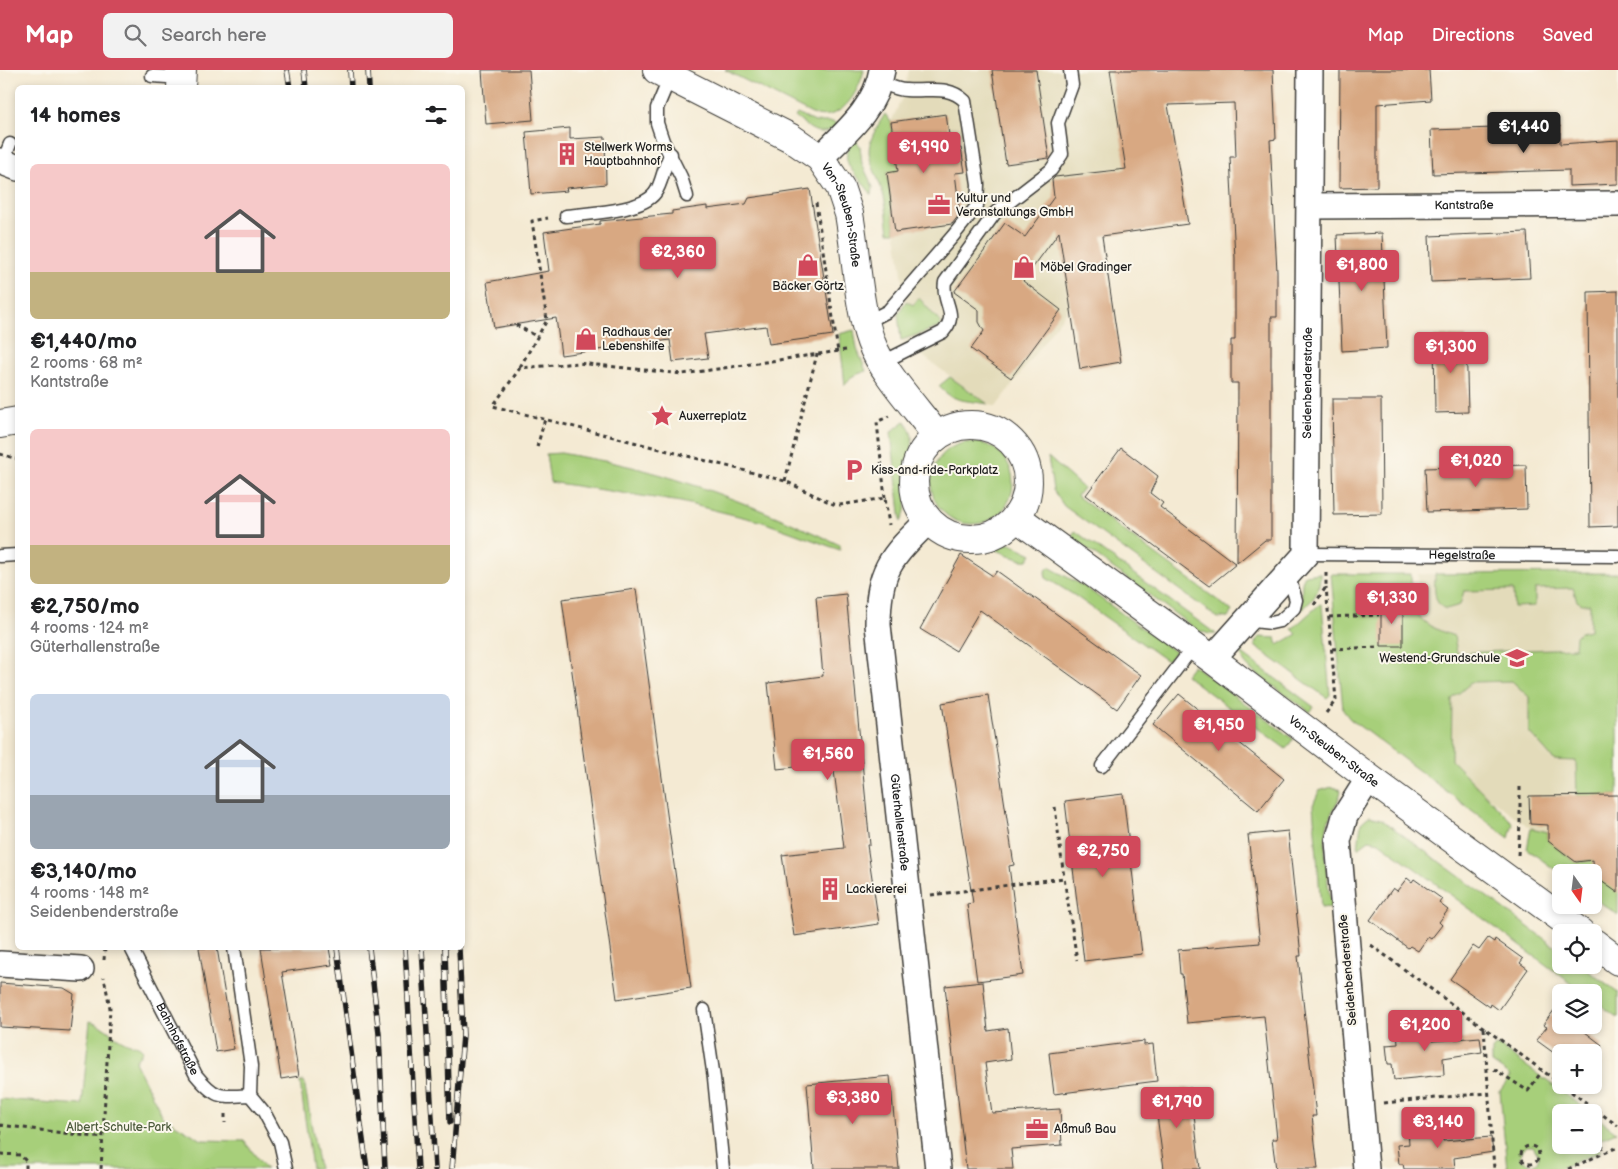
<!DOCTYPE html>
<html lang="en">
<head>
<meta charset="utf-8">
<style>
  body { margin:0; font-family:"Balsamiq Sans",sans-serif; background:#f2f2f2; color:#202124; height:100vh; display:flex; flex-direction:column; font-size:19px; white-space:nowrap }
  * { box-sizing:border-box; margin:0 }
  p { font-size:16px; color:#757577 }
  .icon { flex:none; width:28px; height:28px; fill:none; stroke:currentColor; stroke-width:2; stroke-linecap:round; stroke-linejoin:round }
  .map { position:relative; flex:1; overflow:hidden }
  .details { position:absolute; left:15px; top:15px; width:450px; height:865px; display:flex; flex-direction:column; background:#fff; border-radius:8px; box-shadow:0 2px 8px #0003 }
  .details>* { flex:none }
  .needle { width:32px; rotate:166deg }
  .tools { position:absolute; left:1552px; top:794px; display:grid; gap:10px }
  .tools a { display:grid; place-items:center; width:50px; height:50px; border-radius:8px; background:#fff; box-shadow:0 2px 8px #0003; font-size:25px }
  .price { position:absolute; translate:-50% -42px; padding:0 11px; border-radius:5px; background:#d1495b; color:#fff; font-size:16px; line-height:32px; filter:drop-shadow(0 1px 2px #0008) }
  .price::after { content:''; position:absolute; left:50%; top:30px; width:15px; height:11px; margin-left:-8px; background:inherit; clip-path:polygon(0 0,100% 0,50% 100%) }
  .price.on { background:#222; color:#fff }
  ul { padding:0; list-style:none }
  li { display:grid; align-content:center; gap:10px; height:265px; padding:0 15px }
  li span { display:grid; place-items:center; height:155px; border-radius:8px; color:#555 }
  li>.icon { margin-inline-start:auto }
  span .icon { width:90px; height:90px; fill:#fffc; stroke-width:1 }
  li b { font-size:21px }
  h2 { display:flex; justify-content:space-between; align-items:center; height:60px; padding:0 15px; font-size:21px }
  header { display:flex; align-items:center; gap:30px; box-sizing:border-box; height:70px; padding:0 25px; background:#d1495b; color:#fff }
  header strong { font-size:24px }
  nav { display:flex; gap:28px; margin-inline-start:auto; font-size:18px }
  .search { width:350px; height:45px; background:#f2f2f2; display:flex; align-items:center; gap:12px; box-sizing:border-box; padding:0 18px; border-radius:8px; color:#757577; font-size:19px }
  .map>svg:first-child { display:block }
  .built { fill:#e3dbba }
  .green { fill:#a7cf7a; stroke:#62764b; fill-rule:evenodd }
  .building { fill:#d8a882 }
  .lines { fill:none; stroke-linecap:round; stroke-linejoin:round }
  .lane-casing { stroke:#3c3b37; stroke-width:15 }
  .street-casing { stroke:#3c3b37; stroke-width:28 }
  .secondary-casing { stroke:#3c3b37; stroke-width:30 }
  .path { stroke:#3c3b37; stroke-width:3; stroke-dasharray:4 4; stroke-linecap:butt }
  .lane { stroke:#fff; stroke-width:12 }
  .street { stroke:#fff; stroke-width:25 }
  .secondary { stroke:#fff; stroke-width:28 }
  .rail-casing { stroke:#1c1c1c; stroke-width:5.5 }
  .rail { stroke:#fbf7ec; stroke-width:4; stroke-dasharray:11; stroke-linecap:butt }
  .labels { text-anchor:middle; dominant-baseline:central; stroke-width:4; stroke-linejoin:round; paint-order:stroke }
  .poi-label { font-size:12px; fill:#1c1c1c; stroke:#fbf7ec; text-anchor:start }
  .street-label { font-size:12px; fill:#1c1c1c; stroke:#fbf7ec }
  .park-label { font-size:12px; fill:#4d5b3d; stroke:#fbf7ec }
</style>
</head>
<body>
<header>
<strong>Map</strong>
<div class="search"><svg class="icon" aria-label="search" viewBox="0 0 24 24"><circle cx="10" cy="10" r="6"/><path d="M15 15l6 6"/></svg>Search here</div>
<nav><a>Map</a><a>Directions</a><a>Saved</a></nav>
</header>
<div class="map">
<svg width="1618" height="1099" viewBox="0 0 1618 1099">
  <rect width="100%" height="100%" fill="#fbf7ec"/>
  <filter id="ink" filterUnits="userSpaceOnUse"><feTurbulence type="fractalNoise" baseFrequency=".02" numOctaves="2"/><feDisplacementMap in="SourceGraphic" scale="10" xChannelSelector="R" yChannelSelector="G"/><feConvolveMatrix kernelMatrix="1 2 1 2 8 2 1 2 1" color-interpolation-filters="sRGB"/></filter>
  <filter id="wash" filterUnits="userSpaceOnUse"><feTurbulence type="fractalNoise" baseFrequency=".0096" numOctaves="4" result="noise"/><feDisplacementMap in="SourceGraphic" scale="20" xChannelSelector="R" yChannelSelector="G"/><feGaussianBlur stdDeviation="1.12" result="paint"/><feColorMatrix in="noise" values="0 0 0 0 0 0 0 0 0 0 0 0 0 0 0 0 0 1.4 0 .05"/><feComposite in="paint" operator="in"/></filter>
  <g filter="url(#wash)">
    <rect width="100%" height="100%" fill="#f4ead3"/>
    <path class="built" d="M 909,0 L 1163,0 L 1188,154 L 1102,166 L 1121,292 L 1080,299 L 1070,236 L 996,337 L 988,334 L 901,270 L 940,257 L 919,228 L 913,236 L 906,231 L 887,103 L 898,101 L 891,52 L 902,28 Z
      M 1618,503 L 1594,802 L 1590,802 L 1414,672 L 1418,504 Z"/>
    <path class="green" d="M 725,0 L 864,0 C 858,24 841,53 812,44 Z
      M 797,44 L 815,52 L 833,52 L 838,55 C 819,69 812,60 795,47 Z
      M 885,44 L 891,52 L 898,101 L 887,103 L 895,162 L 889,162 C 887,151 887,139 884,127 C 872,85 857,87 885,44 Z
      M 855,69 L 860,76 L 862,94 L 873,117 L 872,125 C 860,106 833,92 855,69 Z
      M 919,228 L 940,252 L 940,257 L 901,270 L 898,244 L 906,231 L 913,235 Z
      M 854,260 L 857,279 L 866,301 L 853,306 L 845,315 L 839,264 Z
      M 950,307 L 988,334 C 968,330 953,333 939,316 Z
      M 905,351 C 919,369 909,387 907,407 C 906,424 909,436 901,452 L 891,362 Z
      M931 413a41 41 0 1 1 82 0a41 41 0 1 1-82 0Z
      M 561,383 C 585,388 609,391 632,397 C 702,414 775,445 840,475 L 840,480 L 763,452 L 681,432 L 550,412 L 546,384 Z
      M 1048,387 L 1083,418 L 1077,426 L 1232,541 L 1228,547 L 1218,548 L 1064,436 L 1053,420 Z
      M 1075,461 L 1216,564 L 1209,564 L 1197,560 L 1071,467 Z
      M 997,473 L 1011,474 L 1032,484 L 1028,490 C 1019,492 1001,480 990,478 L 989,475 Z
      M 1049,497 L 1085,517 L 1175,582 L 1167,591 L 1074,525 L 1046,508 L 1045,502 Z
      M 1320,503 C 1320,520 1315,531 1300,540 C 1305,527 1298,516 1305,505 Z
      M 1618,503 L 1618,725 L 1577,726 L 1576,691 L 1554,690 L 1529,662 L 1529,627 L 1512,611 L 1472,612 L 1452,629 L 1451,690 L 1513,753 L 1509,768 L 1350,649 L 1343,640 L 1331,504 L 1411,504 C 1411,544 1416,553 1454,566 L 1457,583 L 1575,578 L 1576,566 L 1580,562 L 1590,560 L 1590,534 L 1581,534 L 1577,531 L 1573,518 L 1535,519 L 1535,536 L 1514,537 L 1513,520 L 1464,521 L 1460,535 L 1446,539 C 1432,534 1435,516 1435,504 Z
      M 1320,534 L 1322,535 L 1330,625 L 1327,628 L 1256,577 L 1255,573 L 1259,567 L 1276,568 L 1278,575 L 1297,564 L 1292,559 Z
      M 1241,583 L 1314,637 L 1310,642 L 1251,600 L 1244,592 Z
      M 1193,595 L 1293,669 L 1286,679 L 1185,605 Z
      M 1332,717 L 1341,720 C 1339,734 1329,743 1327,757 C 1322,782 1328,811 1331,837 L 1321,838 L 1313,735 L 1319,721 Z
      M 1369,746 L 1381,749 L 1561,881 L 1561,895 L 1580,895 L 1618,923 L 1618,948 L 1594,930 L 1594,922 L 1583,922 L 1379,772 L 1369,770 L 1358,778 L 1361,753 Z
      M 1531,758 L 1548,762 L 1548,771 L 1575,792 L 1593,790 L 1618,818 L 1618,845 L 1594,828 L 1594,802 L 1561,804 L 1527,779 Z
      M 90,951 C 104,955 112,966 125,972 C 132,976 137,973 143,980 L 135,992 L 163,1047 L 202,1070 L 244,1071 L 266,1099 L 0,1099 L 0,1029 L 82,1035 Z
      M 1495,976 L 1500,977 L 1590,1042 L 1561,1042 L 1561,1075 L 1594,1074 L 1601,1081 L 1558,1099 L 1507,1099 L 1500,1021 L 1511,1006 L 1492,993 L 1492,981 ZM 1527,1076 L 1533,1076 L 1539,1086 L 1537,1092 L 1532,1095 L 1521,1090 C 1519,1083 1521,1080 1527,1076 Z
      M 304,1011 L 319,1099 L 312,1099 L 300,1012 Z
      M 1594,1045 L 1616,1062 L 1598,1070 L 1594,1067 Z"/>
    <g id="blocks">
      <path class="building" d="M 482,0 L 529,0 L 533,50 L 486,54 Z
        M 992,0 L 1036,0 L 1049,88 L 1006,94 Z
        M 1110,0 L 1273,0 L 1276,69 L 1270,70 L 1277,202 L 1277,247 L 1271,247 L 1271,470 L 1265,470 L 1237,493 L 1238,313 L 1231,313 L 1231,270 L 1235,270 L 1235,188 L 1230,87 L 1236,87 L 1234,33 L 1168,35 L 1188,154 L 1102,166 L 1121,292 L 1080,299 L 1059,162 L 1023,211 L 1061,240 L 1011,308 L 971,279 L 984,261 L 979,252 L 979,240 L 954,222 L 1005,153 L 1025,167 L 1054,127 L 1052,110 L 1055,107 L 1126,99 Z
        M 1340,0 L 1429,0 L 1431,30 L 1377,34 L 1377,117 L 1339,118 Z
        M 946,44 L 951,79 L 961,78 L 965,102 L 955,103 L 960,144 L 952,154 L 895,162 L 887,103 L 898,101 L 891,52 Z
        M 1560,56 L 1560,74 L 1618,70 L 1618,114 L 1569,116 L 1569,100 L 1433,104 L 1431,60 Z
        M 570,58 L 570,69 L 605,67 L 606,114 L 566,118 L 567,121 L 531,124 L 526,62 Z
        M 810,119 L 833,265 L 769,274 L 766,256 L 704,264 L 708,288 L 673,292 L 670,270 L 561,285 L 556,248 L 494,258 L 487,212 L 549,201 L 544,162 L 600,154 L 600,151 L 672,144 L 672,141 L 707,136 L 707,139 L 746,134 L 749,128 Z
        M 1527,162 L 1530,208 L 1431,212 L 1429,166 Z
        M 1382,163 L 1387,278 L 1342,281 L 1337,165 Z
        M 1618,221 L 1618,456 L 1590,457 L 1588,222 Z
        M 1434,266 L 1466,266 L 1468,342 L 1435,343 Z
        M 1332,329 L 1381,329 L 1382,444 L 1334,445 Z
        M 1121,378 L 1158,406 L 1150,423 L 1163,433 L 1160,437 L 1236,494 L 1209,516 L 1086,425 Z
        M 1526,395 L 1527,439 L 1427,442 L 1425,398 Z
        M 961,485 L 993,506 L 997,501 L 1141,605 L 1117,639 L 980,540 L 956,581 L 920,559 Z
        M 636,519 L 691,918 L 617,929 L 562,529 Z
        M 846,524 L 870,775 L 867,775 L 879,854 L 794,866 L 782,785 L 844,778 L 833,693 L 777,699 L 768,613 L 823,606 L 816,527 Z
        M 1381,535 L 1403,535 L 1403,576 L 1381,576 Z
        M 1179,624 L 1284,709 L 1258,741 L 1153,655 Z
        M 988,625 L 1014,795 L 1009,796 L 1023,905 L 977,911 L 967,834 L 973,833 L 942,633 Z
        M 1123,724 L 1142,884 L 1084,891 L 1065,731 Z
        M 1618,725 L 1618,823 L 1594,806 L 1593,790 L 1576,792 L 1548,771 L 1548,755 L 1530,754 L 1529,726 Z
        M 1288,761 L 1301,886 L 1298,886 L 1316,1046 L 1312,1046 L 1318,1099 L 1276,1099 L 1272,1069 L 1277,1069 L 1264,946 L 1187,953 L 1182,904 L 1180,904 L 1178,880 L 1260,873 L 1248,765 Z
        M 1407,808 L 1412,812 L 1414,809 L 1442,829 L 1439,833 L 1448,840 L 1439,852 L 1442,855 L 1431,869 L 1428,867 L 1418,881 L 1410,876 L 1408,878 L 1370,850 L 1393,818 L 1397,821 Z
        M 1488,868 L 1494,872 L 1495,869 L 1523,889 L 1520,893 L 1528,899 L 1499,940 L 1491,934 L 1490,937 L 1450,909 L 1473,876 L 1479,880 Z
        M 199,878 L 217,878 L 234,979 L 216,982 Z
        M 261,878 L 329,878 L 332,895 L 282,902 L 299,1006 L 281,1009 Z
        M 983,912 L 988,961 L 1008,958 L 1011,989 L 985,993 L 992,1043 L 1060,1039 L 1062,1075 L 1011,1079 L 1013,1099 L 966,1099 L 945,916 Z
        M 0,913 L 64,918 L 74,924 L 70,961 L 0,957 Z
        M 1555,939 L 1561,944 L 1561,955 L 1576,955 L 1602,975 L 1594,986 L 1594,982 L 1561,982 L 1561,992 L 1557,989 L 1558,986 L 1536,970 L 1547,957 L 1543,955 Z
        M 1431,952 L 1432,971 L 1480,967 L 1482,982 L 1443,988 L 1444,1005 L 1394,1010 L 1392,994 L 1388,994 L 1386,975 L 1398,974 L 1397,959 Z
        M 1144,971 L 1144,975 L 1153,974 L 1157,1011 L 1054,1024 L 1049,983 Z
        M 890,1006 L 899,1099 L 814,1099 L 807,1014 Z
        M 1191,1018 L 1200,1099 L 1164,1099 L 1154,1022 Z
        M 1442,1052 L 1443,1071 L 1491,1067 L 1493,1082 L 1454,1088 L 1455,1099 L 1404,1099 L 1403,1094 L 1399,1094 L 1397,1075 L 1409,1074 L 1408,1058 Z"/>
    </g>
  </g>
  <g filter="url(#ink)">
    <use href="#blocks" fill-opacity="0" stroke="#3c3b37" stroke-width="1"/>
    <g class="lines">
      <defs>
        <g id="lane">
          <path d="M 152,6 L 182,8"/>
          <path d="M 670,7 L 657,38 L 657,53 L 663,71 L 681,107 L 687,126"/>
          <path d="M 3,92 L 10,74"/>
          <path d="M 566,146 C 588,143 641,142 655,123 C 663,112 663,96 671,84"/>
          <path d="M 865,253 L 888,241 L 953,166 L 977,136 L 978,114 L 965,31 C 948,14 928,22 906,20 C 897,20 888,15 880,12"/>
          <path d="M 883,292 L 943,262 C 960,243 941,234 945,212 L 995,143 L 1051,100 L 1062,84 L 1058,53 L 1072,15 L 1070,0"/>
          <path id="s1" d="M 1306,484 L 1618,486"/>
          <path d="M 0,486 L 18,485"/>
          <path d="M 1245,550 L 1271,553 L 1280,551 L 1294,538 L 1296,530 L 1288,504"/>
          <path d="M 1102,696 L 1194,576"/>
          <path id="s2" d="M 131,878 L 196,1005 C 216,1029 220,1027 250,1025"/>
          <path d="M 234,878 L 251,996 L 250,1025 L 264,1042 L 280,1072 L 286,1099"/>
          <path d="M 704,940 L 714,1008 L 723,1099"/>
        </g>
        <g id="street">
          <path d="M 820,88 C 846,62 876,38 882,0"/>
          <path d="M 0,91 L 18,98"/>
          <path id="s3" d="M 1310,136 L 1618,134"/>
          <path id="s4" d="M 928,451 C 890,488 878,500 878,555 L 938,1099"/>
          <path id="s5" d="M 1212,589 L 1306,484 L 1310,0"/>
          <path d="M 0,894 L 81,899"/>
          <path d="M 1366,1099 L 1338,771 L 1345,746 L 1369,708"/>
        </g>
        <g id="secondary">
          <path id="s6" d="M 657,0 L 791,68 L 820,88 L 840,117 L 849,144 C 856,182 858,237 871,272 C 882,302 917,339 937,366"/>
          <path d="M 181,18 L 182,0"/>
          <path d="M 0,354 L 18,351"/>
          <circle cx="971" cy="412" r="57"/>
          <path id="s7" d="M 1016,447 L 1212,589 L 1369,708 L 1580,862"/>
          <path d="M 1594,873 L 1618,891"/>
        </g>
      </defs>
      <use href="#lane" class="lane-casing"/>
      <use href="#street" class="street-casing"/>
      <use href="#secondary" class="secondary-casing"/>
      <path class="path" d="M 816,133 L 838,282
        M 516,255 L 538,267
        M 846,280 L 683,304 L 578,293 L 520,298 L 493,336 L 785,411 L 833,434 L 840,435 L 885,428 L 889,455
        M 520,297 L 547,250 L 532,151 L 548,148
        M 537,377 L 545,349
        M 0,384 L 18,389
        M 785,411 L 817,284
        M 885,428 L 877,352 L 889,346
        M 1314,535 L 1326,517 L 1326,503
        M 1329,547 L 1379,545
        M 1332,579 L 1378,577
        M 1326,643 L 1336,630 L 1326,517
        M 1055,737 L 1064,808
        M 1518,785 L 1520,753 L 1520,714
        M 931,825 L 1064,808 L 1077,890
        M 1371,875 L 1618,1056
        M 104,890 L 105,878
        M 1484,958 L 1494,1099
        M 1494,999 L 1528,1021 L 1542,1001
        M 1384,1033 L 1488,1023
        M 225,1044 L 225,1053
        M 0,1055 L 103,1068
        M 1594,1071 L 1608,1081
        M 0,1073 L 1,1055
        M1521 1085a9 9 0 1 1 18 0a9 9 0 1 1-18 0Z
        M 0,1084 L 20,1085 L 26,1091 L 26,1099
        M 101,1099 L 110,938 L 104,907
        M 1568,1099 L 1618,1077"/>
      <use href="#lane" class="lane"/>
      <use href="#street" class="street"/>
      <use href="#secondary" class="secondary"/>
      <defs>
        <path id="rail" d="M 287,0 L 290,18
          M 304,0 L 306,18
          M 350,0 L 351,18
          M 368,0 L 369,18
          M 337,878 L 367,1099
          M 369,878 L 379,964 L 385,1099
          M 405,878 L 418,1099
          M 422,878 L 435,1099
          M 445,878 L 450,1052
          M 452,1099 L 463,965 L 459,878"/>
      </defs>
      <use href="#rail" class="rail-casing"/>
      <use href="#rail" class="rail"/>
    </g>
  </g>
  <defs>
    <symbol id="building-bare" viewBox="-9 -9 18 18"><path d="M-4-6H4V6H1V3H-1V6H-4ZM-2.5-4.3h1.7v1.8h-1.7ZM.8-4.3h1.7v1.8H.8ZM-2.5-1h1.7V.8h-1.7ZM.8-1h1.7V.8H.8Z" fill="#d1495b" stroke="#fbf7ec" stroke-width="2.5" paint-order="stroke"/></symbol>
    <symbol id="office-bare" viewBox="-9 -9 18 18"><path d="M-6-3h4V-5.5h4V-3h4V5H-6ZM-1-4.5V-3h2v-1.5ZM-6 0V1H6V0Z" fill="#d1495b" stroke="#fbf7ec" stroke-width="2.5" paint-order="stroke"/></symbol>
    <symbol id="shop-bare" viewBox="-9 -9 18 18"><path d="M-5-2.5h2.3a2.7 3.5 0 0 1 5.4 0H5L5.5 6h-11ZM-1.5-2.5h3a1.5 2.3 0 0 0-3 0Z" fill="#d1495b" stroke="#fbf7ec" stroke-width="2.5" paint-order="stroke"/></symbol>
    <symbol id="sight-bare" viewBox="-9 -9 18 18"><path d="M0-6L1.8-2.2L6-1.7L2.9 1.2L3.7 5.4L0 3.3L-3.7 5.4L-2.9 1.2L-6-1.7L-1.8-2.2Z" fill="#d1495b" stroke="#fbf7ec" stroke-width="2.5" paint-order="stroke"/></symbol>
    <symbol id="parking-bare" viewBox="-9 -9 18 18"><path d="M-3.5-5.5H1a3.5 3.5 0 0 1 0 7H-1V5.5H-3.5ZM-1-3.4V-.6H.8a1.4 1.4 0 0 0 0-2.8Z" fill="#d1495b" stroke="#fbf7ec" stroke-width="2.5" paint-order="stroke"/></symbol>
    <symbol id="school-bare" viewBox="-9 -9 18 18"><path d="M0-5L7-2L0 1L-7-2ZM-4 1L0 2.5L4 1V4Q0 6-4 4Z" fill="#d1495b" stroke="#fbf7ec" stroke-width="2.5" paint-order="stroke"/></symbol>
  </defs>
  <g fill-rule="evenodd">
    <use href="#building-bare" x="551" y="68" width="32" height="32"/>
    <use href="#office-bare" x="923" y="119" width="32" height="32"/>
    <use href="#shop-bare" x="792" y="179" width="32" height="32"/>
    <use href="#shop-bare" x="1008" y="181" width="32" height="32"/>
    <use href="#shop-bare" x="570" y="253" width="32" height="32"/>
    <use href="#sight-bare" x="646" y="330" width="32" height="32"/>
    <use href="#parking-bare" x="838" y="384" width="32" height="32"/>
    <use href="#school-bare" x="1501" y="572" width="32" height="32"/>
    <use href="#building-bare" x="814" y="803" width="32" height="32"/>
    <use href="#office-bare" x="1021" y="1043" width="32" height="32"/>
  </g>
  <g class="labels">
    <g class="poi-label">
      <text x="584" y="77">Stellwerk Worms<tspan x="584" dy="14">Hauptbahnhof</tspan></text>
      <text x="956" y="128">Kultur und<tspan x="956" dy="14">Veranstaltungs GmbH</tspan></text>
      <text x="1040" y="197">Möbel Gradinger</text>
      <text x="808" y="216" text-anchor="middle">Bäcker Görtz</text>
      <text x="602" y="262">Radhaus der<tspan x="602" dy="14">Lebenshilfe</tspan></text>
      <text x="679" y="346">Auxerreplatz</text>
      <text x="871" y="400">Kiss-and-ride-Parkplatz</text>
      <text x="1500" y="588" text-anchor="end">Westend-Grundschule</text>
      <text x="846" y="819">Lackiererei</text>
      <text x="1054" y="1059">Aßmuß Bau</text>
    </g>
    <g class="street-label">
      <text stroke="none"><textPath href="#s3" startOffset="154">Kantstraße</textPath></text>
      <text stroke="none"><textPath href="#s6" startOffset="248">Von-Steuben-Straße</textPath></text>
      <text stroke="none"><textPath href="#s5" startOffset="312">Seidenbenderstraße</textPath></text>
      <text stroke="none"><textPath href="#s1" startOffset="156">Hegelstraße</textPath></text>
      <text stroke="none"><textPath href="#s7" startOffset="395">Von-Steuben-Straße</textPath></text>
      <text stroke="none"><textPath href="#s4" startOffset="319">Güterhallenstraße</textPath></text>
      <text transform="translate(1348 900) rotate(-95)">Seidenbenderstraße</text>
      <text stroke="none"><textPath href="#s2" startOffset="102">Bahnhofstraße</textPath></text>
    </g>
    <g class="park-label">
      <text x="119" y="1057">Albert-Schulte-Park</text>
    </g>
  </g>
</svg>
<div class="tools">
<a><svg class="needle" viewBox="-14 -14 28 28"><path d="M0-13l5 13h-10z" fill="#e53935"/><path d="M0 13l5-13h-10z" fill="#757577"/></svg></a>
<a><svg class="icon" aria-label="locate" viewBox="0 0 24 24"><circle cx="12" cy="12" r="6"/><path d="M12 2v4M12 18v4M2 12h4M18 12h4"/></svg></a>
<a><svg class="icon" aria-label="layers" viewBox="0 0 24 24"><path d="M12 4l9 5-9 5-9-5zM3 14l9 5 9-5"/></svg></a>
<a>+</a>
<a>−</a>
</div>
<b class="price on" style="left:1524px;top:84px">€1,440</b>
<b class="price" style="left:924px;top:104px">€1,990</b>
<b class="price" style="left:678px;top:209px">€2,360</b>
<b class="price" style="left:1362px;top:222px">€1,800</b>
<b class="price" style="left:1451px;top:304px">€1,300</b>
<b class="price" style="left:1476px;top:418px">€1,020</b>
<b class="price" style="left:1392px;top:555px">€1,330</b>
<b class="price" style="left:1219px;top:682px">€1,950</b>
<b class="price" style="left:828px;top:711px">€1,560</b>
<b class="price" style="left:1103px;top:808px">€2,750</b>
<b class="price" style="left:1425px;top:982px">€1,200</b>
<b class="price" style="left:853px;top:1055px">€3,380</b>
<b class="price" style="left:1177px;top:1059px">€1,790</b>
<b class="price" style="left:1438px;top:1079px">€3,140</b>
<section class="details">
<h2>14 homes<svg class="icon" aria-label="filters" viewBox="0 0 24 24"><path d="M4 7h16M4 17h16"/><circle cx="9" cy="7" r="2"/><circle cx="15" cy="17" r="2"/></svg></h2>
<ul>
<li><span style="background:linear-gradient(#f6c9c9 70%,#c2b280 0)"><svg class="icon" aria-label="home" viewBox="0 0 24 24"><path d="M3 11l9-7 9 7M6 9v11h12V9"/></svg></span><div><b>€1,440/mo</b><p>2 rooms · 68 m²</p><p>Kantstraße</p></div></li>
<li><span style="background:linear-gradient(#f6c9c9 75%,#c2b280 0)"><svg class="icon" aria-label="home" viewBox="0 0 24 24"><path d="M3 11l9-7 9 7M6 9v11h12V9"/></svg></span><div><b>€2,750/mo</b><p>4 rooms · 124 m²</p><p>Güterhallenstraße</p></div></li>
<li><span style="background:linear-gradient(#c9d6e8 65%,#9aa5b1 0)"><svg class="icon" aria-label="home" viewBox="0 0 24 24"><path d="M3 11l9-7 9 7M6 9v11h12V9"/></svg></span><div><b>€3,140/mo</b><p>4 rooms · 148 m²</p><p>Seidenbenderstraße</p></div></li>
</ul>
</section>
</div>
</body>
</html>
